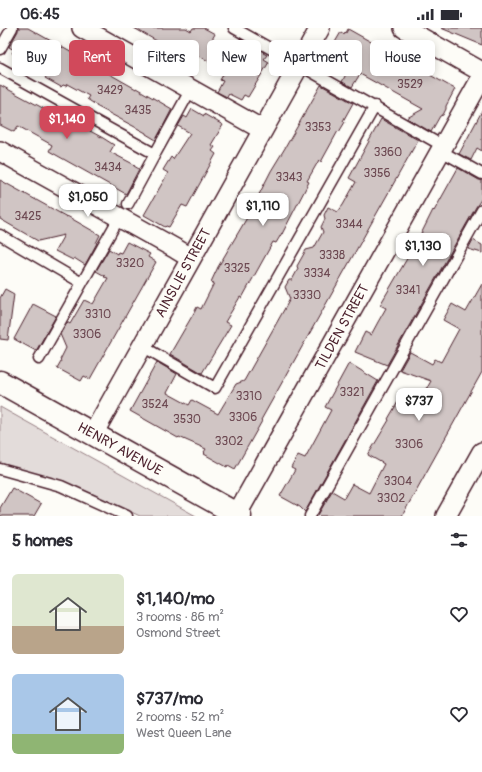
<!DOCTYPE html>
<html lang="en">
<head>
<meta charset="utf-8">
<style>
  body { margin:0; font-family:Pangolin,sans-serif; background:#f2f2f3; color:#2b2b33; height:100vh; display:flex; flex-direction:column; font-size:15px; white-space:nowrap }
  * { box-sizing:border-box; margin:0 }
  p { font-size:13px; color:#7c7c81 }
  .icon { flex:none; width:22px; height:22px; fill:none; stroke:currentColor; stroke-width:2; stroke-linecap:round; stroke-linejoin:round }
  .map { position:relative; height:488px; overflow:hidden }
  .side { display:flex; flex-direction:column; background:#fff; flex:1 }
  .side>* { flex:none }
  .guide { position:absolute; left:12px; top:12px; width:458px; height:36px; display:flex; gap:8px }
  .price { position:absolute; translate:-50% -34px; padding:0 9px; border-radius:8px; background:#fff; color:#222; font-size:13px; line-height:26px; filter:drop-shadow(0 1px 2px #0008) }
  .price::after { content:''; position:absolute; left:50%; top:24px; width:12px; height:9px; margin-left:-6px; background:inherit; clip-path:polygon(0 0,100% 0,50% 100%) }
  .price.selected { background:#d1495b; color:#fff }
  ul { padding:0; list-style:none }
  li { display:flex; align-items:center; gap:12px; height:100px; padding:0 12px }
  li span { display:grid; place-items:center; flex:none; width:112px; height:80px; border-radius:6px; color:#555 }
  li>.icon { margin-inline-start:auto }
  span .icon { width:48px; height:48px; fill:#fffc; stroke-width:1 }
  li b { font-size:17px }
  h2 { display:flex; justify-content:space-between; align-items:center; height:48px; padding:0 12px; font-size:17px }
  .chip { padding:0 14px; border-radius:6px; background:#fff; box-shadow:0 2px 10px #0003; font-size:14px; line-height:36px }
  .chip.selected { background:#d1495b; color:#fff }
  .status { display:flex; justify-content:space-between; align-items:center; height:28px; padding:0 20px; background:#fff; direction:ltr }
  .status svg { height:11px; fill:currentColor }
  .map>svg:first-child { display:block }
  .green { fill:#e3dcda; stroke:#967e82 }
  .building { fill:#d0c5c4; stroke:#4a1f2b }
  .lines { fill:none; stroke-linecap:round; stroke-linejoin:round }
  .lane-casing { stroke:#4a1f2b; stroke-width:13 }
  .street-casing { stroke:#4a1f2b; stroke-width:22 }
  .primary-casing { stroke:#4a1f2b; stroke-width:25 }
  .lane { stroke:#fdfcf7; stroke-width:10 }
  .street { stroke:#fdfcf7; stroke-width:19 }
  .primary { stroke:#fdfcf7; stroke-width:22 }
  .labels { text-anchor:middle; dominant-baseline:central; stroke-width:3.5; stroke-linejoin:round; paint-order:stroke }
  .number-label { font-size:12px; fill:#6c4851 }
  .street-label { font-size:14px; fill:#4a1f2b; stroke:#fdfcf7 }
</style>
</head>
<body>
<div class="status"><b>06:45</b><svg viewBox="0 0 49 12"><path d="M0 12V9h3v3zM5 12V6h3v6zM10 12V3h3v9zM15 12V0h3v12zM26 1h20v11H26zM47 4h2v5h-2z"/></svg></div>
<div class="map">
<svg width="482" height="488" viewBox="0 0 482 488">
  <rect width="100%" height="100%" fill="#fdfcf7"/>
  <filter id="ink" filterUnits="userSpaceOnUse"><feTurbulence type="fractalNoise" baseFrequency=".025" numOctaves="2"/><feDisplacementMap in="SourceGraphic" scale="8" xChannelSelector="R" yChannelSelector="G"/><feConvolveMatrix kernelMatrix="1 2 1 2 8 2 1 2 1" color-interpolation-filters="sRGB"/></filter>
  <g filter="url(#ink)">
    <path class="green" d="M 0,379 L 196,488 L 140,488 L 70,456 L 0,435 Z"/>
    <path class="building" d="M 18,0 L 28,0 L 136,61 L 136,60 L 172,81 L 156,112 L 146,106 L 146,105 L 96,78 L 96,77 L 87,71 L 89,68 L 67,56 L 66,58 L 63,57 L 61,59 L 45,50 L 47,47 L 17,29 L 17,28 L 12,25 L 14,22 L 9,19 L 18,3 Z
      M 134,0 L 186,0 L 191,3 L 193,0 L 204,0 L 215,6 L 210,15 L 231,28 L 240,11 L 264,24 L 263,25 L 267,27 L 264,31 L 269,34 L 248,69 L 244,67 L 241,72 L 229,66 L 227,69 L 217,64 L 223,53 L 220,52 L 224,45 L 220,43 L 222,40 L 199,28 L 195,35 Z
      M 441,0 L 482,0 L 482,17 Z
      M 348,1 L 455,61 L 446,78 L 446,81 L 443,87 L 440,88 L 431,104 L 407,90 L 423,81 L 360,46 L 352,59 L 342,54 L 349,40 L 340,35 L 340,34 L 328,27 L 331,23 L 329,18 L 334,16 L 341,4 L 344,6 L 345,4 L 346,5 Z
      M 0,57 L 52,85 L 53,83 L 103,110 L 114,117 L 110,124 L 135,137 L 134,138 L 139,141 L 126,166 L 49,123 L 52,117 L 18,98 L 14,104 L 0,97 Z
      M 321,57 L 353,75 L 343,93 L 345,94 L 339,104 L 338,103 L 321,134 L 319,132 L 307,153 L 309,154 L 282,206 L 282,205 L 276,215 L 273,214 L 242,270 L 240,269 L 225,294 L 231,297 L 202,345 L 170,326 L 195,283 L 197,279 L 201,281 L 214,255 L 211,254 L 218,239 L 248,188 L 271,143 L 285,120 Z
      M 192,81 L 204,88 L 204,86 L 223,97 L 211,117 L 215,119 L 212,123 L 216,126 L 187,179 L 182,177 L 169,199 L 166,198 L 165,199 L 144,187 L 168,145 L 163,142 L 171,129 L 173,131 L 190,105 L 178,98 L 184,88 L 187,90 Z
      M 482,83 L 482,123 L 477,120 L 471,132 L 459,126 Z
      M 381,91 L 418,112 L 261,392 L 262,393 L 235,441 L 228,437 L 227,439 L 204,426 L 205,425 L 204,424 L 206,421 L 179,409 L 178,410 L 130,383 L 157,334 L 177,346 L 167,365 L 189,377 L 192,372 L 218,386 L 236,356 L 244,353 L 290,271 L 285,259 L 289,252 L 292,252 L 298,241 L 297,238 L 306,222 L 314,220 L 323,204 L 321,199 L 325,191 L 324,187 L 328,179 L 338,184 L 343,177 L 356,154 L 349,150 Z
      M 458,140 L 479,152 L 482,152 L 482,170 L 476,179 L 387,337 L 355,324 L 365,304 L 371,307 L 378,294 L 386,280 L 380,277 L 419,210 L 433,182 L 434,183 Z
      M 0,152 L 67,189 L 67,188 L 100,207 L 96,215 L 97,215 L 85,237 L 74,230 L 73,232 L 55,223 L 64,207 L 38,213 L 0,191 Z
      M 473,212 L 482,217 L 482,225 L 468,221 Z
      M 127,214 L 150,226 L 148,229 L 156,234 L 90,351 L 84,348 L 81,353 L 57,340 L 61,333 L 60,332 L 66,320 L 60,306 L 67,294 L 70,296 L 84,272 L 93,276 L 108,250 L 104,249 L 105,248 L 96,243 L 109,221 L 117,226 L 118,224 L 121,225 Z
      M 482,256 L 482,344 L 402,488 L 320,488 L 318,487 L 332,463 L 344,470 L 352,456 L 369,465 L 384,436 L 368,427 L 389,392 L 388,391 L 402,367 L 418,376 L 431,353 L 400,342 L 410,324 L 432,336 L 435,331 L 441,334 L 459,301 L 443,292 L 452,276 L 466,284 Z
      M 5,261 L 14,266 L 8,312 L 0,311 L 0,270 Z
      M 33,276 L 56,288 L 36,323 L 14,311 Z
      M 349,335 L 378,353 L 305,484 L 300,479 L 280,468 L 295,442 L 291,440 L 298,427 L 305,430 L 331,382 L 325,379 Z
      M 12,460 L 41,476 L 34,488 L 0,488 L 0,480 Z"/>
    <g class="lines">
      <defs>
        <path id="lane" d="M 234,0 L 443,118
          M 0,21 L 12,0
          M 0,40 L 155,126 L 191,61
          M 441,123 L 482,146
          M 128,176 L 155,126
          M 0,207 L 82,255 L 119,190
          M 142,318 L 215,360 L 375,78
          M 39,331 L 82,255
          M 0,441 L 61,458 L 127,488
          M 310,488 L 482,182"/>
        <path id="street" d="M 82,0 L 263,102
          M 404,0 L 482,44
          M 0,123 L 176,221 L 191,230
          M 93,406 L 320,0
          M 237,486 L 482,49
          M 446,488 L 482,424"/>
        <path id="primary" d="M 0,354 L 240,488"/>
      </defs>
      <use href="#lane" class="lane-casing"/>
      <use href="#street" class="street-casing"/>
      <use href="#primary" class="primary-casing"/>
      <use href="#lane" class="lane"/>
      <use href="#street" class="street"/>
      <use href="#primary" class="primary"/>
    </g>
  </g>
  <g class="labels">
    <g class="number-label">
      <text x="410" y="56">3529</text>
      <text x="110" y="62">3429</text>
      <text x="138" y="82">3435</text>
      <text x="318" y="99">3353</text>
      <text x="388" y="124">3360</text>
      <text x="108" y="139">3434</text>
      <text x="377" y="145">3356</text>
      <text x="289" y="149">3343</text>
      <text x="28" y="188">3425</text>
      <text x="349" y="196">3344</text>
      <text x="332" y="227">3338</text>
      <text x="130" y="235">3320</text>
      <text x="237" y="240">3325</text>
      <text x="317" y="245">3334</text>
      <text x="408" y="262">3341</text>
      <text x="307" y="267">3330</text>
      <text x="98" y="286">3310</text>
      <text x="87" y="306">3306</text>
      <text x="352" y="364">3321</text>
      <text x="249" y="368">3310</text>
      <text x="155" y="376">3524</text>
      <text x="243" y="389">3306</text>
      <text x="187" y="391">3530</text>
      <text x="229" y="413">3302</text>
      <text x="409" y="416">3306</text>
      <text x="398" y="453">3304</text>
      <text x="391" y="470">3302</text>
    </g>
    <g class="street-label">
      <text transform="translate(183 245) rotate(-61)">AINSLIE STREET</text>
      <text transform="translate(342 299) rotate(-61)">TILDEN STREET</text>
      <text transform="translate(120 421) rotate(29)">HENRY AVENUE</text>
    </g>
  </g>
</svg>
<b class="price selected" style="left:67px;top:112px">$1,140</b>
<b class="price" style="left:88px;top:190px">$1,050</b>
<b class="price" style="left:263px;top:199px">$1,110</b>
<b class="price" style="left:423px;top:239px">$1,130</b>
<b class="price" style="left:419px;top:394px">$737</b>
<div class="guide">
<a class="chip">Buy</a>
<a class="chip selected">Rent</a>
<a class="chip">Filters</a>
<a class="chip">New</a>
<a class="chip">Apartment</a>
<a class="chip">House</a>
</div>
</div>
<section class="side">
<h2>5 homes<svg class="icon" aria-label="filters" viewBox="0 0 24 24"><path d="M4 7h16M4 17h16"/><circle cx="9" cy="7" r="2"/><circle cx="15" cy="17" r="2"/></svg></h2>
<ul>
<li><span style="background:linear-gradient(#dfe7d0 65%,#b9a48a 0)"><svg class="icon" aria-label="home" viewBox="0 0 24 24"><path d="M3 11l9-7 9 7M6 9v11h12V9"/></svg></span><div><b>$1,140/mo</b><p>3 rooms · 86 m²</p><p>Osmond Street</p></div><svg class="icon" aria-label="heart" viewBox="0 0 24 24"><path d="M12 20l-8-8c-3-5 5-10 8-4 3-6 11-1 8 4z"/></svg></li>
<li><span style="background:linear-gradient(#a9c7e8 75%,#8fb573 0)"><svg class="icon" aria-label="home" viewBox="0 0 24 24"><path d="M3 11l9-7 9 7M6 9v11h12V9"/></svg></span><div><b>$737/mo</b><p>2 rooms · 52 m²</p><p>West Queen Lane</p></div><svg class="icon" aria-label="heart" viewBox="0 0 24 24"><path d="M12 20l-8-8c-3-5 5-10 8-4 3-6 11-1 8 4z"/></svg></li>
</ul>
</section>
</body>
</html>
